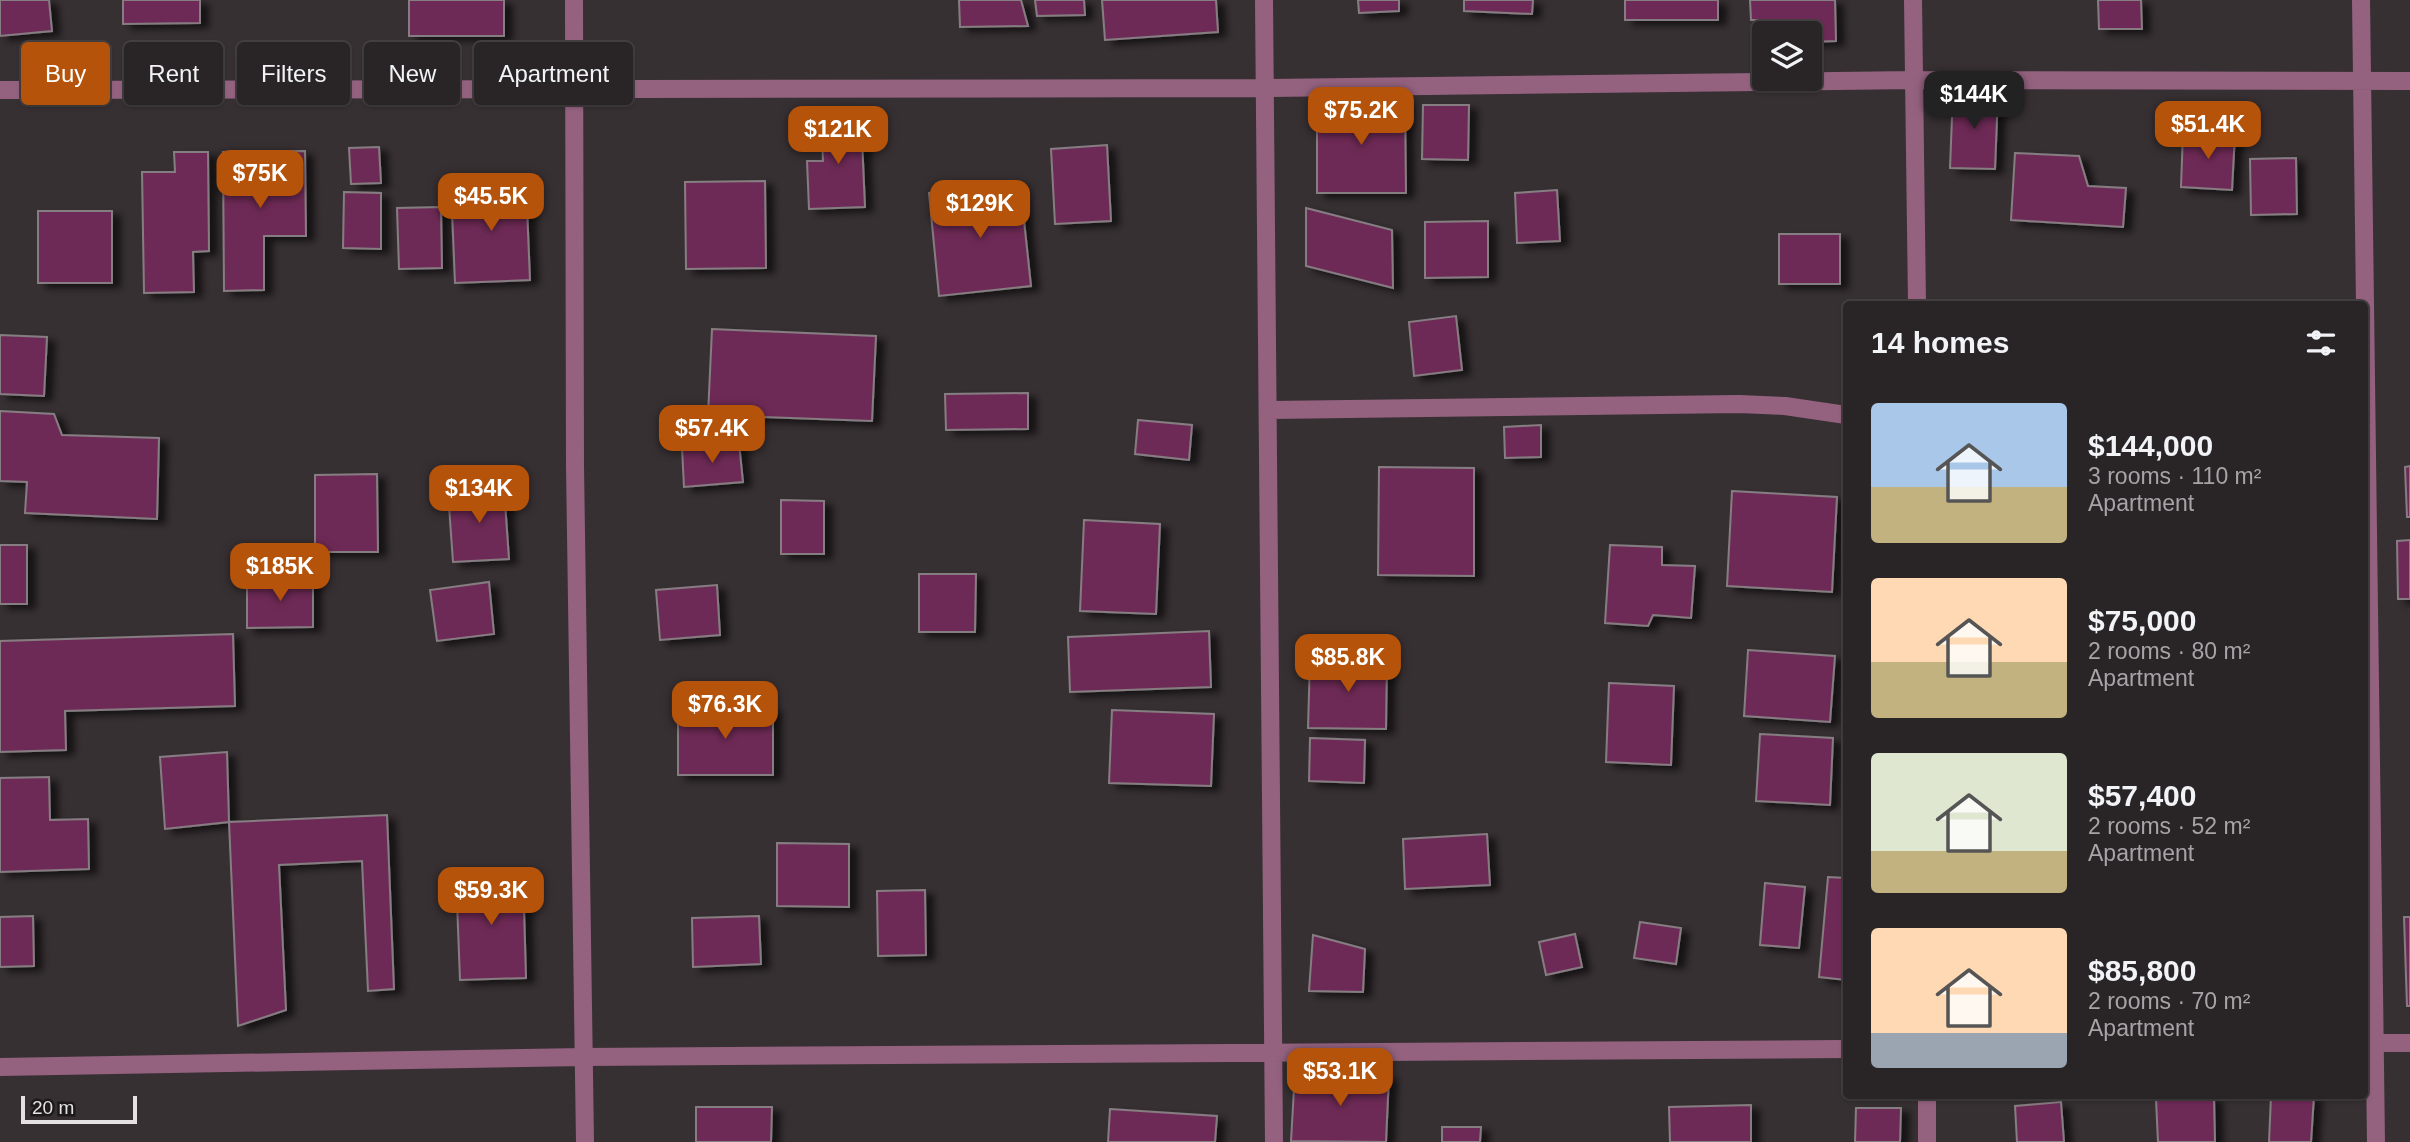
<!DOCTYPE html>
<html lang="en">
<head>
<meta charset="utf-8">
<style>
  body { margin:0; font-family:Helvetica,sans-serif; background:#312c2e; color:#f1f3f6; height:100vh; display:flex; flex-direction:column; font-size:26px; white-space:nowrap }
  * { box-sizing:border-box; margin:0 }
  p { font-size:23px; color:#a5a4a7 }
  .icon { flex:none; width:38px; height:38px; fill:none; stroke:currentColor; stroke-width:2; stroke-linecap:round; stroke-linejoin:round }
  .map { position:relative; flex:1; overflow:hidden }
  .panel { position:absolute; left:1843px; top:301px; width:525px; height:798px; display:flex; flex-direction:column; background:#292426; border-radius:7px; box-shadow:0 2px 5px #0004,0 0 0 2px #454143 }
  .panel>* { flex:none }
  .hud { position:absolute; left:21px; top:42px; width:665px; height:63px; display:flex; gap:14px }
  .tools { position:absolute; left:1752px; top:21px; display:grid; gap:14px }
  .tools a { display:grid; place-items:center; width:70px; height:70px; border-radius:7px; background:#292426; box-shadow:0 2px 5px #0004,0 0 0 2px #454143; font-size:35px }
  .scale { position:absolute; left:21px; bottom:18px; width:116px; box-sizing:border-box; padding-left:7px; border:4px solid #e5e0e2; border-top:0; font-size:19px; line-height:24px; white-space:nowrap; color:#e5e0e2; -webkit-text-stroke:5px #1c191a; paint-order:stroke }
  .price { position:absolute; translate:-50% -60px; padding:0 16px; border-radius:14px; background:#b45309; color:#fff; font-size:23px; line-height:46px; filter:drop-shadow(0 2px 4px #0008) }
  .price::after { content:''; position:absolute; left:50%; top:42px; width:21px; height:16px; margin-left:-10px; background:inherit; clip-path:polygon(0 0,100% 0,50% 100%) }
  .price.selected { background:#222; color:#fff }
  ul { padding:0; list-style:none }
  li { display:flex; align-items:center; gap:21px; height:175px; padding:0 28px }
  li span { display:grid; place-items:center; flex:none; width:196px; height:140px; border-radius:7px; color:#555 }
  li>.icon { margin-inline-start:auto }
  span .icon { width:84px; height:84px; fill:#fffc; stroke-width:1 }
  li b { font-size:30px }
  h2 { display:flex; justify-content:space-between; align-items:center; height:84px; padding:0 28px; font-size:30px }
  .chip { padding:0 24px; border-radius:7px; background:#292426; box-shadow:0 2px 5px #0004,0 0 0 2px #454143; font-size:24px; line-height:63px }
  .chip.selected { background:#b45309; color:#fff }
  .map>svg:first-child { display:block }
  .building { fill:#6e2c56; stroke:#867d82; stroke-width:2; filter:url(#shadow) }
  .lines { fill:none; stroke-linecap:round; stroke-linejoin:round }
  .minor { stroke:#94627f; stroke-width:18 }
</style>
</head>
<body>
<div class="map">
<svg width="2410" height="1142" viewBox="0 0 2410 1142">
  <defs>
    <filter id="shadow"><feDropShadow dx="8" dy="4.5" stdDeviation="3.5" flood-color="#0009"/></filter>
  </defs>
  <rect width="100%" height="100%" fill="#373033"/>
  <path class="building" d="M 0,0 L 49,0 L 52,31 L 0,36 Z
    M 123,0 L 200,0 L 200,23 L 123,24 Z
    M 409,0 L 504,0 L 504,36 L 409,36 Z
    M 959,0 L 1021,0 L 1028,26 L 960,27 Z
    M 1035,0 L 1084,0 L 1085,15 L 1037,16 Z
    M 1102,0 L 1216,0 L 1218,32 L 1105,40 Z
    M 1358,0 L 1399,0 L 1399,11 L 1359,13 Z
    M 1464,0 L 1533,0 L 1532,14 L 1464,11 Z
    M 1625,0 L 1718,0 L 1718,20 L 1625,20 Z
    M 1750,0 L 1835,0 L 1836,41 L 1810,42 L 1810,33 L 1783,33 L 1783,20 L 1751,20 Z
    M 2098,0 L 2141,0 L 2142,29 L 2099,29 Z
    M 1953,92 L 1998,94 L 1995,169 L 1950,168 Z
    M 1317,100 L 1405,100 L 1406,193 L 1317,193 Z
    M 1423,105 L 1469,105 L 1468,160 L 1422,159 Z
    M 861,116 L 865,207 L 809,209 L 807,161 L 823,161 L 821,118 Z
    M 2183,132 L 2235,134 L 2232,190 L 2181,187 Z
    M 1107,145 L 1111,221 L 1055,224 L 1051,149 Z
    M 379,147 L 381,183 L 351,184 L 349,148 Z
    M 305,151 L 306,236 L 264,236 L 264,290 L 224,291 L 223,152 Z
    M 174,152 L 208,152 L 209,251 L 193,252 L 194,292 L 144,293 L 142,172 L 175,172 Z
    M 2015,153 L 2079,156 L 2088,186 L 2126,188 L 2123,227 L 2011,220 Z
    M 2296,158 L 2297,214 L 2251,215 L 2250,159 Z
    M 765,181 L 766,268 L 686,269 L 685,182 Z
    M 526,183 L 530,280 L 455,283 L 451,187 Z
    M 1020,183 L 1031,286 L 939,296 L 929,193 Z
    M 1557,190 L 1560,241 L 1517,243 L 1515,193 Z
    M 344,192 L 381,193 L 381,249 L 343,248 Z
    M 441,207 L 442,268 L 399,269 L 397,208 Z
    M 1306,208 L 1392,230 L 1393,288 L 1306,266 Z
    M 38,211 L 112,211 L 112,283 L 38,283 Z
    M 1488,221 L 1488,277 L 1425,278 L 1425,222 Z
    M 1779,234 L 1840,234 L 1840,284 L 1779,284 Z
    M 1456,316 L 1462,370 L 1414,376 L 1409,322 Z
    M 712,329 L 876,336 L 872,421 L 708,415 Z
    M 0,335 L 47,337 L 44,396 L 0,394 Z
    M 1028,393 L 1028,429 L 946,430 L 945,394 Z
    M 0,411 L 54,414 L 62,435 L 159,438 L 157,519 L 25,513 L 27,482 L 0,481 Z
    M 1138,420 L 1192,425 L 1189,460 L 1135,454 Z
    M 1541,425 L 1541,457 L 1505,458 L 1504,427 Z
    M 739,443 L 743,482 L 684,487 L 682,448 Z
    M 2410,466 L 2410,517 L 2407,517 L 2405,467 Z
    M 1379,467 L 1474,468 L 1474,576 L 1378,575 Z
    M 377,474 L 378,552 L 315,552 L 315,475 Z
    M 504,488 L 509,559 L 453,562 L 448,492 Z
    M 1732,491 L 1837,497 L 1832,592 L 1727,586 Z
    M 781,500 L 824,501 L 824,554 L 781,554 Z
    M 1084,520 L 1160,524 L 1156,614 L 1080,611 Z
    M 2410,540 L 2410,599 L 2398,599 L 2397,541 Z
    M 0,545 L 27,545 L 27,604 L 0,604 Z
    M 1610,545 L 1662,547 L 1662,565 L 1695,566 L 1691,618 L 1653,615 L 1648,626 L 1605,623 Z
    M 919,574 L 976,574 L 975,632 L 919,632 Z
    M 313,578 L 313,627 L 247,628 L 247,579 Z
    M 489,582 L 494,634 L 437,641 L 430,590 Z
    M 717,585 L 720,635 L 660,640 L 656,590 Z
    M 1209,631 L 1211,687 L 1070,692 L 1068,637 Z
    M 233,634 L 235,706 L 65,711 L 66,750 L 0,752 L 0,641 Z
    M 1748,650 L 1835,656 L 1830,722 L 1744,716 Z
    M 1310,659 L 1387,661 L 1386,729 L 1308,728 Z
    M 1609,683 L 1674,686 L 1671,765 L 1606,762 Z
    M 678,708 L 773,708 L 773,775 L 678,775 Z
    M 1112,710 L 1214,714 L 1211,786 L 1109,783 Z
    M 1760,734 L 1833,738 L 1830,805 L 1756,801 Z
    M 1310,738 L 1365,740 L 1364,783 L 1309,781 Z
    M 227,752 L 229,822 L 165,829 L 160,757 Z
    M 49,777 L 50,820 L 88,819 L 89,869 L 0,872 L 0,778 Z
    M 387,815 L 394,989 L 368,991 L 362,861 L 279,865 L 286,1010 L 238,1026 L 229,822 Z
    M 1487,834 L 1490,885 L 1405,889 L 1403,839 Z
    M 777,843 L 849,844 L 849,907 L 777,906 Z
    M 523,874 L 526,978 L 460,980 L 456,876 Z
    M 1828,877 L 1846,878 L 1846,980 L 1819,977 Z
    M 1765,883 L 1805,887 L 1799,948 L 1760,945 Z
    M 925,890 L 926,955 L 878,956 L 877,891 Z
    M 33,916 L 34,966 L 0,967 L 0,917 Z
    M 759,916 L 761,964 L 693,967 L 692,918 Z
    M 2404,917 L 2410,917 L 2410,1006 L 2407,1006 Z
    M 1640,922 L 1681,928 L 1676,964 L 1634,958 Z
    M 1575,934 L 1582,967 L 1546,975 L 1539,942 Z
    M 1313,935 L 1365,949 L 1363,992 L 1309,991 Z
    M 1295,1071 L 1389,1076 L 1386,1142 L 1291,1141 Z
    M 2271,1096 L 2314,1096 L 2311,1142 L 2269,1142 Z
    M 2214,1097 L 2215,1142 L 2158,1142 L 2156,1099 Z
    M 2061,1102 L 2064,1142 L 2017,1142 L 2015,1106 Z
    M 1751,1105 L 1751,1142 L 1670,1142 L 1669,1107 Z
    M 696,1107 L 772,1107 L 771,1142 L 696,1142 Z
    M 1856,1108 L 1901,1108 L 1900,1142 L 1855,1142 Z
    M 1110,1109 L 1217,1116 L 1215,1142 L 1108,1142 Z
    M 1442,1127 L 1481,1127 L 1480,1142 L 1442,1142 Z"/>
  <g class="lines">
    <path class="minor" d="M 574,0 L 575,466 L 585,1142
      M 1264,0 L 1274,1142
      M 1913,0 L 1917,304
      M 2361,0 L 2376,1142
      M 0,90 L 1265,88 L 1914,80 L 2410,81
      M 1268,410 L 1739,404 L 1785,406 L 1846,415
      M 2365,1043 L 2410,1043
      M 0,1067 L 584,1057 L 1846,1049
      M 1927,1096 L 1927,1142"/>
  </g>
</svg>
<div class="tools">
<a><svg class="icon" aria-label="layers" viewBox="0 0 24 24"><path d="M12 4l9 5-9 5-9-5zM3 14l9 5 9-5"/></svg></a>
</div>
<div class="scale">20 m</div>
<b class="price selected" style="left:1974px;top:131px">$144K</b>
<b class="price" style="left:1361px;top:147px">$75.2K</b>
<b class="price" style="left:2208px;top:161px">$51.4K</b>
<b class="price" style="left:838px;top:166px">$121K</b>
<b class="price" style="left:260px;top:210px">$75K</b>
<b class="price" style="left:491px;top:233px">$45.5K</b>
<b class="price" style="left:980px;top:240px">$129K</b>
<b class="price" style="left:712px;top:465px">$57.4K</b>
<b class="price" style="left:479px;top:525px">$134K</b>
<b class="price" style="left:280px;top:603px">$185K</b>
<b class="price" style="left:1348px;top:694px">$85.8K</b>
<b class="price" style="left:725px;top:741px">$76.3K</b>
<b class="price" style="left:491px;top:927px">$59.3K</b>
<b class="price" style="left:1340px;top:1108px">$53.1K</b>
<div class="hud">
<a class="chip selected">Buy</a>
<a class="chip">Rent</a>
<a class="chip">Filters</a>
<a class="chip">New</a>
<a class="chip">Apartment</a>
</div>
<section class="panel">
<h2>14 homes<svg class="icon" aria-label="filters" viewBox="0 0 24 24"><path d="M4 7h16M4 17h16"/><circle cx="9" cy="7" r="2"/><circle cx="15" cy="17" r="2"/></svg></h2>
<ul>
<li><span style="background:linear-gradient(#a9c7e8 60%,#c2b280 0)"><svg class="icon" aria-label="home" viewBox="0 0 24 24"><path d="M3 11l9-7 9 7M6 9v11h12V9"/></svg></span><div><b>$144,000</b><p>3 rooms · 110 m²</p><p>Apartment</p></div></li>
<li><span style="background:linear-gradient(#ffd9b3 60%,#c2b280 0)"><svg class="icon" aria-label="home" viewBox="0 0 24 24"><path d="M3 11l9-7 9 7M6 9v11h12V9"/></svg></span><div><b>$75,000</b><p>2 rooms · 80 m²</p><p>Apartment</p></div></li>
<li><span style="background:linear-gradient(#dfe7d0 70%,#c2b280 0)"><svg class="icon" aria-label="home" viewBox="0 0 24 24"><path d="M3 11l9-7 9 7M6 9v11h12V9"/></svg></span><div><b>$57,400</b><p>2 rooms · 52 m²</p><p>Apartment</p></div></li>
<li><span style="background:linear-gradient(#ffd9b3 75%,#9aa5b1 0)"><svg class="icon" aria-label="home" viewBox="0 0 24 24"><path d="M3 11l9-7 9 7M6 9v11h12V9"/></svg></span><div><b>$85,800</b><p>2 rooms · 70 m²</p><p>Apartment</p></div></li>
</ul>
</section>
</div>
</body>
</html>
